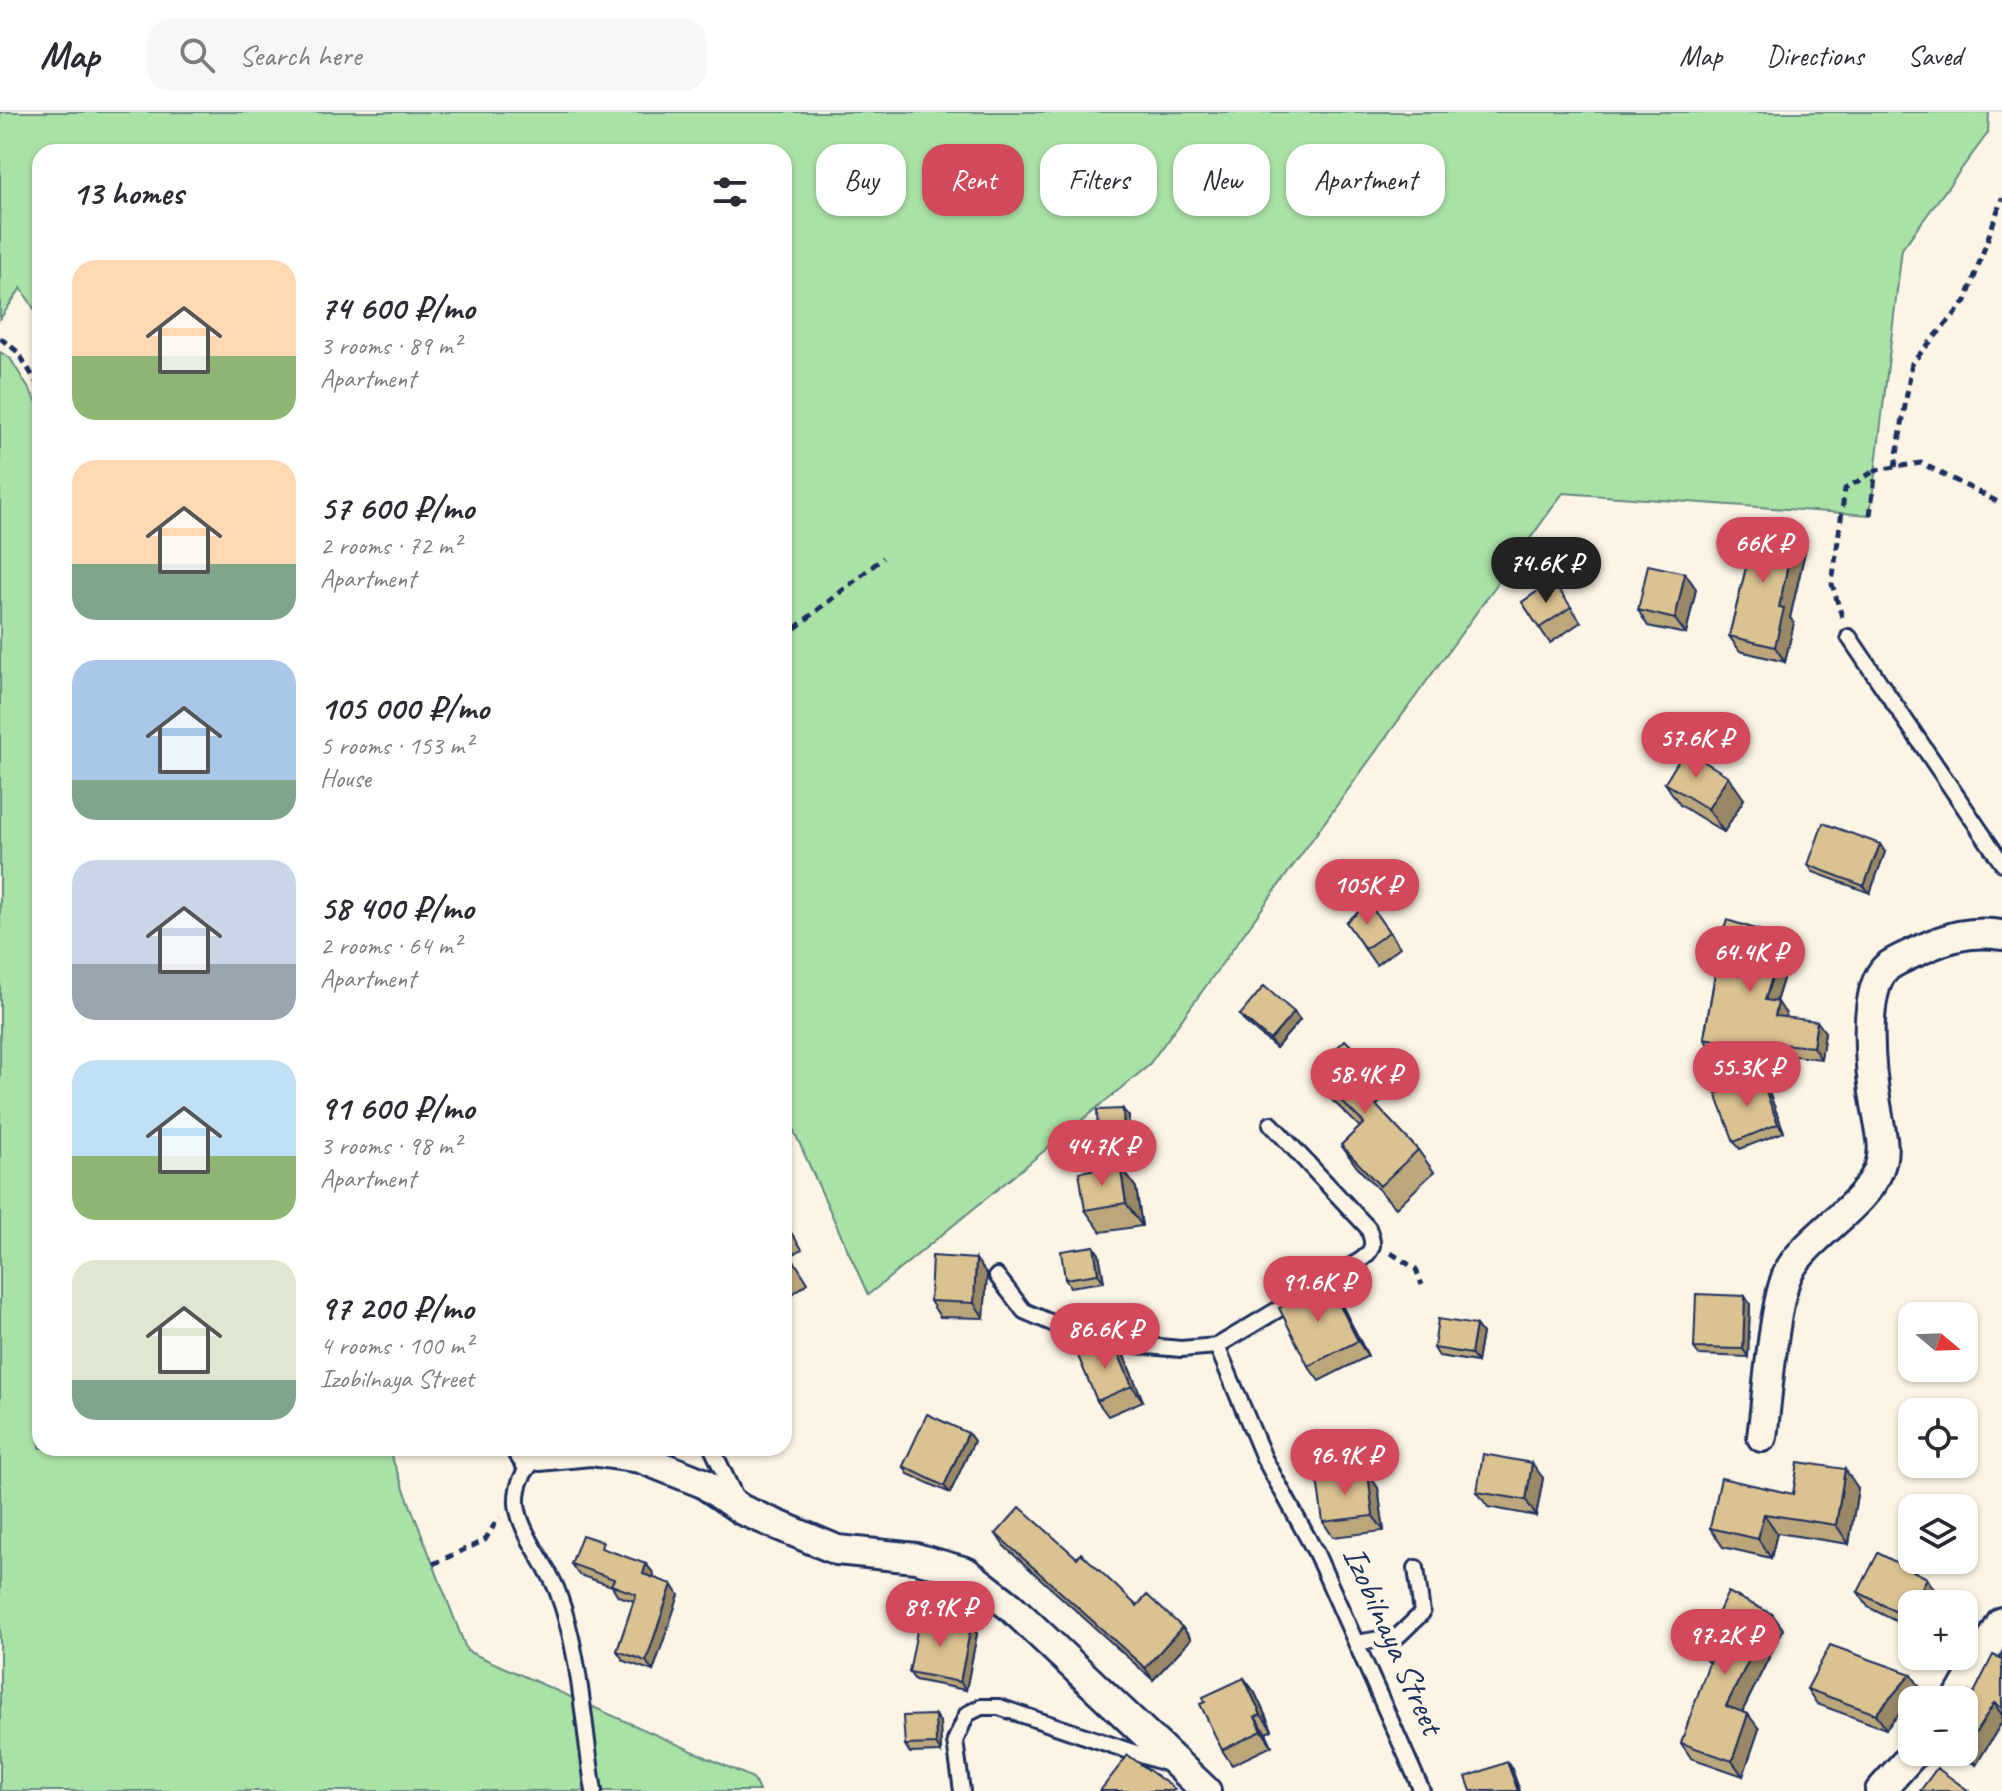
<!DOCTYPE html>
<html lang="en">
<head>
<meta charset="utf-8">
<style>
  body { margin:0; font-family:Caveat,sans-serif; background:#f7f7f7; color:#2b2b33; height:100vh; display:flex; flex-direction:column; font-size:30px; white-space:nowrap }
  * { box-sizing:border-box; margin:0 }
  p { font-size:26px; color:#7c7c81 }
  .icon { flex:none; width:44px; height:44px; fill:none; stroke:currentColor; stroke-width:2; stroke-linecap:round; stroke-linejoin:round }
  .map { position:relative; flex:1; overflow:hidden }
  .drawer { position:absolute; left:32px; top:32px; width:760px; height:1312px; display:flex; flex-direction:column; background:#fff; border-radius:24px; box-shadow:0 2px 6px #0004 }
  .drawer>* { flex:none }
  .banner { position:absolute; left:816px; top:32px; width:760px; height:72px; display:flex; gap:16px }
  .needle { width:52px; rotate:109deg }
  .fabs { position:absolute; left:1898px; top:1190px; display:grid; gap:16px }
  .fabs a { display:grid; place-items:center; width:80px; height:80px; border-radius:16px; background:#fff; box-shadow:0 2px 6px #0004; font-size:40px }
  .price { position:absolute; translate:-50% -68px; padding:0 18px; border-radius:28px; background:#d1495b; color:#fff; font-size:26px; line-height:52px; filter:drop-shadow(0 2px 4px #0008) }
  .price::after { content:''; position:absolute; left:50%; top:48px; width:24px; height:18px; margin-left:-12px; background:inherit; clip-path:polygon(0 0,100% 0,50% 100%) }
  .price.on { background:#222; color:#fff }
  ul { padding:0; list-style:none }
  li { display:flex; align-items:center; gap:24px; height:200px; padding:0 40px }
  li span { display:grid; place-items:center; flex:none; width:224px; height:160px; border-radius:24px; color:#555 }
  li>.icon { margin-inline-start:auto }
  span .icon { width:96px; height:96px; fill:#fffc; stroke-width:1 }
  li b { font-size:34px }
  h2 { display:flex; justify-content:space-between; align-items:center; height:96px; padding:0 40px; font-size:34px }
  .chip { padding:0 28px; border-radius:24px; background:#fff; box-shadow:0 2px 6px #0004; font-size:28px; line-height:72px }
  .chip.on { background:#d1495b; color:#fff }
  header { display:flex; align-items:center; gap:48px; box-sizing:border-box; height:112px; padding:0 40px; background:#fff; border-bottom:2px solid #e1e1e2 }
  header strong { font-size:38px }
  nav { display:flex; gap:44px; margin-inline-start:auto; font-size:28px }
  .search { width:560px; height:72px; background:#f7f7f7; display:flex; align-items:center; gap:20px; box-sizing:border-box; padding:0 28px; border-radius:24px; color:#7c7c81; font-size:30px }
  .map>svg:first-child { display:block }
  .green { fill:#aae2a6; stroke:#628882; stroke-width:2 }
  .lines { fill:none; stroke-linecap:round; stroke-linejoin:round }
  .service-casing { stroke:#1b2f5e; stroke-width:20 }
  .minor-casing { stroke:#1b2f5e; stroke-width:34 }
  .path { stroke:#1b2f5e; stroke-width:5; stroke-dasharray:8 6; stroke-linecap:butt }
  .service { stroke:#fcf5e5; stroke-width:14 }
  .minor { stroke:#fcf5e5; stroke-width:28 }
  .wall { fill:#bca77d; stroke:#1b2f5e; stroke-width:2 }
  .shaded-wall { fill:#986; stroke:#1b2f5e; stroke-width:2 }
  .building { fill:#dbc291; stroke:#1b2f5e; stroke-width:2 }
  .labels { text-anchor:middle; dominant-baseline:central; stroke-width:8; stroke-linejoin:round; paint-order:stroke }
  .street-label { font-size:34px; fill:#1b2f5e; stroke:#fcf5e5 }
</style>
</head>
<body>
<header>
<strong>Map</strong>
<div class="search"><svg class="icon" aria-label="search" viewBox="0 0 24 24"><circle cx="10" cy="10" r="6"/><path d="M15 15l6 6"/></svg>Search here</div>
<nav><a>Map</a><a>Directions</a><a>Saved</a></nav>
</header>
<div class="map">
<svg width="2002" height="1679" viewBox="0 0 2002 1679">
  <rect width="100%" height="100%" fill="#fcf5e5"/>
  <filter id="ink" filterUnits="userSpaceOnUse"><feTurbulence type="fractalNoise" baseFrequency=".0125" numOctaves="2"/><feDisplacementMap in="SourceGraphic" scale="16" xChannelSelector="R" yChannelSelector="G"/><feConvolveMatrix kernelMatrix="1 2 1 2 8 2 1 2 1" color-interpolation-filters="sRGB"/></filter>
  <g filter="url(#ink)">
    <path class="green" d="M 0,0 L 1989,0 L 1988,21 L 1902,137 L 1870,403 L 1563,381 L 1148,954 L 868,1183 L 784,997 L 784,40 L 40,40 L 40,206 L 21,176 L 0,207 Z
      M 0,240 L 10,246 L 40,295 L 40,1336 L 388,1336 L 467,1539 L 753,1666 L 759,1679 L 0,1679 Z"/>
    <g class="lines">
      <defs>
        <path id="service" d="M 1849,525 L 2002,751
          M 997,1164 L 1024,1199 L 1073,1220 L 1136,1233 L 1181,1237 L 1217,1234 L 1361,1148 C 1375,1137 1374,1131 1368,1116 L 1271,1012
          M 1217,1234 L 1264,1346 L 1316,1441 L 1422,1679
          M 512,1336 L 526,1356
          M 712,1336 L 736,1387
          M 539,1344 C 524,1358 516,1371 517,1392 C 520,1422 548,1452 558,1481 C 581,1543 583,1614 594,1679
          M 1356,1531 L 1398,1524 L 1422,1501 L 1416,1456
          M 962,1679 L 955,1629 L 967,1602 L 981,1595 L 999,1595 L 1168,1652"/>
        <path id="minor" d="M 1762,1325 C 1767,1290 1774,1183 1790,1157 C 1811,1122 1864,1095 1879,1057 C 1887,1036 1880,1019 1877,998 C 1871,966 1860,878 1887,855 C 1896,848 1910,843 1920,838 C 1948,825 1971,818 2002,823
          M 539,1344 L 590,1339 L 640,1346 L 703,1371 L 742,1398 L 837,1438 L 916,1446 L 966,1460 L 1011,1495 L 1206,1679
          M 1957,1588 L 2002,1510
          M 1880,1679 L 1915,1640"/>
      </defs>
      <use href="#service" class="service-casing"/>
      <use href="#minor" class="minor-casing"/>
      <path class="path" d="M 0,226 L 18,240 L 40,276
        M 1895,355 L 1912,251 L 1966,189 L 2002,86
        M 1870,403 L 1876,358 L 1921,351 L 2002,392
        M 1842,505 L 1832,472 L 1845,377 L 1876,358
        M 784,525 L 883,446
        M 1391,1141 L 1416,1157 L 1422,1173
        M 433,1452 L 485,1428 L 499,1405"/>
      <use href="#service" class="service"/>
      <use href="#minor" class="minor"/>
    </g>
    <path class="wall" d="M 1795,419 L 1806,435 L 1790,506 L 1794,511 L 1785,550 L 1740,539 L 1729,524 L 1748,448 L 1744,443 Z
      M 1685,461 L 1696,477 L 1686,522 L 1648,514 L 1638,498 Z
      M 1553,469 L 1581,510 L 1550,531 L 1522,490 Z
      M 1665,671 L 1744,687 L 1724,720 L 1680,693 Z
      M 1885,740 L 1870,781 L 1813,760 L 1808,753 Z
      M 1369,792 L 1400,835 L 1376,853 L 1346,810 Z
      M 1784,826 L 1792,838 L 1776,890 L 1786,902 L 1785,905 L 1825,920 L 1821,947 L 1778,942 L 1777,950 L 1711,938 L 1704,926 L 1715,862 L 1711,856 Z
      M 1294,900 L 1300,908 L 1276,936 L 1245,910 L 1240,903 Z
      M 1375,957 L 1391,979 L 1376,994 L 1418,1038 L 1434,1060 L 1396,1096 L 1357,1055 L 1341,1033 L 1360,1015 L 1328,984 L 1312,961 Z
      M 1760,965 L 1766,973 L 1784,1020 L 1740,1037 L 1734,1030 Z
      M 1129,1005 L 1129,1031 L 1103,1032 L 1098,1024 Z
      M 1120,1053 L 1136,1076 L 1142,1114 L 1101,1120 L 1085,1098 Z
      M 784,1110 L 802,1137 L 791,1144 L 808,1171 L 784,1188 Z
      M 1099,1142 L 1104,1170 L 1070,1175 L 1065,1167 Z
      M 987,1162 L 984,1206 L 940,1205 L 930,1189 Z
      M 1338,1186 L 1368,1244 L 1319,1269 L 1308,1254 Z
      M 1750,1192 L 1748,1245 L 1699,1243 L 1694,1236 Z
      M 1476,1213 L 1482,1221 L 1477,1250 L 1439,1244 L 1434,1236 Z
      M 1124,1244 L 1143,1289 L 1108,1304 L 1097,1289 Z
      M 968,1321 L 974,1329 L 950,1381 L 908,1362 L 903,1354 Z
      M 1368,1361 L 1378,1376 L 1384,1419 L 1333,1425 L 1323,1410 Z
      M 1543,1366 L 1536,1404 L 1488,1395 L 1477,1380 Z
      M 1858,1376 L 1849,1432 L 1777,1421 L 1771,1446 L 1723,1435 L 1710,1416 L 1793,1382 Z
      M 996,1422 L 1077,1446 L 1137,1494 L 1182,1515 L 1191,1527 L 1153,1568 L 1004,1434 Z
      M 609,1439 L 646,1452 L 654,1462 L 652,1466 L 679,1483 L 653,1559 L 624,1549 L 617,1539 L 634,1489 L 618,1484 L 612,1474 L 579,1463 L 571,1452 Z
      M 1858,1480 L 1937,1482 L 1932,1492 L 1912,1492 L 1912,1516 L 1909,1516 L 1868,1495 Z
      M 1772,1502 L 1783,1517 L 1742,1600 L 1759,1617 L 1743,1664 L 1691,1646 L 1681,1631 L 1709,1552 L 1700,1540 Z
      M 977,1522 L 966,1578 L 915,1568 L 909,1560 Z
      M 2002,1547 L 2002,1610 L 1976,1653 L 1960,1644 L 1958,1640 L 1964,1640 L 1964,1588 L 1973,1583 Z
      M 1911,1562 L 1921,1577 L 1886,1617 L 1817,1592 L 1807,1577 Z
      M 1244,1566 L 1255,1581 L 1272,1618 L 1266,1621 L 1272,1634 L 1232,1653 L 1222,1638 Z
      M 940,1610 L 941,1640 L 910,1641 L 905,1633 Z"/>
    <path class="shaded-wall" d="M 1795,419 L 1806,435 L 1790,506 L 1794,511 L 1785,550 L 1775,535 L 1779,495 Z
      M 1685,461 L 1696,477 L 1686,522 L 1675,507 Z
      M 1728,664 L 1744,687 L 1724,720 L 1708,697 Z
      M 1880,732 L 1885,740 L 1870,781 L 1864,774 Z
      M 1784,826 L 1792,838 L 1773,899 L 1765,888 Z
      M 1778,890 L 1786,902 L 1783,915 L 1775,904 Z
      M 1294,900 L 1300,908 L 1276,936 L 1270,928 Z
      M 1817,909 L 1825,920 L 1821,947 L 1813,935 Z
      M 1770,931 L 1778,942 L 1777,950 L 1769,939 Z
      M 1760,965 L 1766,973 L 1784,1020 L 1778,1012 Z
      M 1123,997 L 1129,1005 L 1129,1031 L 1124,1023 Z
      M 1120,1053 L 1136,1076 L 1142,1114 L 1126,1091 Z
      M 1094,1134 L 1099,1142 L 1104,1170 L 1098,1162 Z
      M 976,1147 L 987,1162 L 984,1206 L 974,1191 Z
      M 1328,1170 L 1338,1186 L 1368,1244 L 1358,1229 Z
      M 1745,1184 L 1750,1192 L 1748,1245 L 1743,1237 Z
      M 1476,1213 L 1482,1221 L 1477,1250 L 1471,1242 Z
      M 1113,1229 L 1124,1244 L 1143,1289 L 1132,1274 Z
      M 968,1321 L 974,1329 L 950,1381 L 944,1374 Z
      M 1532,1351 L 1543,1366 L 1536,1404 L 1526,1388 Z
      M 1845,1357 L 1858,1376 L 1849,1432 L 1836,1413 Z
      M 1368,1361 L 1378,1376 L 1384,1419 L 1373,1404 Z
      M 1764,1402 L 1777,1421 L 1771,1446 L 1758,1427 Z
      M 646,1452 L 654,1462 L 650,1473 L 643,1462 Z
      M 1927,1466 L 1937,1482 L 1932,1492 L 1913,1492 Z
      M 672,1472 L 679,1483 L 653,1559 L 646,1549 Z
      M 1772,1502 L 1783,1517 L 1737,1610 L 1726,1594 Z
      M 971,1514 L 977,1522 L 966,1578 L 960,1570 Z
      M 1182,1515 L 1191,1527 L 1153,1568 L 1145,1556 Z
      M 1911,1562 L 1921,1577 L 1886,1617 L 1876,1602 Z
      M 1244,1566 L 1255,1581 L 1272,1618 L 1261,1603 Z
      M 1994,1591 L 2002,1603 L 2002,1610 L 1976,1653 L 1965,1638 Z
      M 1748,1602 L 1759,1617 L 1743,1664 L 1732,1649 Z
      M 935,1603 L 940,1610 L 941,1640 L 936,1632 Z
      M 1255,1605 L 1266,1621 L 1272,1634 L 1262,1619 Z
      M 1507,1650 L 1512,1657 L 1520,1679 L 1518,1679 Z"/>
    <path class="building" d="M 1752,409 L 1795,419 L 1779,495 L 1784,496 L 1775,535 L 1729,524 L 1749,444 L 1744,443 Z
      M 1648,453 L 1685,461 L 1675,507 L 1638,498 Z
      M 1553,469 L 1571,495 L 1539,516 L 1522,490 Z
      M 1685,638 L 1728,664 L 1708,697 L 1665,671 Z
      M 1823,711 L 1880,732 L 1864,774 L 1808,753 Z
      M 1369,792 L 1389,820 L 1365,837 L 1346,810 Z
      M 1727,808 L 1784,826 L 1765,888 L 1778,890 L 1775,904 L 1817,909 L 1813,935 L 1770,931 L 1769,939 L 1704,926 L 1716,858 L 1711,856 Z
      M 1264,874 L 1294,900 L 1270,928 L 1240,903 Z
      M 1345,928 L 1375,957 L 1358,974 L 1418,1038 L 1380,1074 L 1341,1033 L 1364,1011 L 1312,961 Z
      M 1760,965 L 1778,1012 L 1734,1030 L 1716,982 Z
      M 1123,997 L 1124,1023 L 1098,1024 L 1097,998 Z
      M 1120,1053 L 1126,1091 L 1085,1098 L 1079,1060 Z
      M 784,1134 L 795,1151 L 784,1159 Z
      M 1094,1134 L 1098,1162 L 1065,1167 L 1061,1139 Z
      M 932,1144 L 976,1147 L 974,1191 L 930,1189 Z
      M 1328,1170 L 1358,1229 L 1308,1254 L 1279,1196 Z
      M 1696,1182 L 1745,1184 L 1743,1237 L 1694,1236 Z
      M 1438,1207 L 1476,1213 L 1471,1242 L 1434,1236 Z
      M 1113,1229 L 1132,1274 L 1097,1289 L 1078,1244 Z
      M 927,1302 L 968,1321 L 944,1374 L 903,1354 Z
      M 1483,1342 L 1532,1351 L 1526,1388 L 1477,1380 Z
      M 1798,1350 L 1845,1357 L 1836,1413 L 1764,1402 L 1758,1427 L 1710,1416 L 1721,1366 L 1793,1382 Z
      M 1368,1361 L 1373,1404 L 1323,1410 L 1317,1367 Z
      M 1020,1395 L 1077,1446 L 1081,1441 L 1137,1494 L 1147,1483 L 1182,1515 L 1145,1556 L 996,1422 Z
      M 582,1423 L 603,1430 L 601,1436 L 646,1452 L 643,1462 L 672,1472 L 646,1549 L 617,1539 L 636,1482 L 611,1473 L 614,1467 L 571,1452 Z
      M 1878,1441 L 1927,1466 L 1909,1500 L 1898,1501 L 1858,1480 Z
      M 1728,1480 L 1772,1502 L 1726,1594 L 1748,1602 L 1732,1649 L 1681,1631 L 1711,1545 L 1700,1540 Z
      M 920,1504 L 971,1514 L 960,1570 L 909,1560 Z
      M 1830,1533 L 1911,1562 L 1876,1602 L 1807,1577 Z
      M 1993,1543 L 2002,1547 L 2002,1596 L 1994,1591 L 1965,1638 L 1964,1637 L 1964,1588 L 1969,1580 L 1973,1583 Z
      M 1244,1566 L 1261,1603 L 1255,1605 L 1262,1619 L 1222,1638 L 1200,1592 L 1205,1590 L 1203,1585 Z
      M 935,1603 L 936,1632 L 905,1633 L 903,1604 Z
      M 1128,1643 L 1175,1677 L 1173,1679 L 1100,1679 Z
      M 1507,1650 L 1518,1679 L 1471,1679 L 1466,1665 Z
      M 1937,1656 L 1969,1679 L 1920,1679 Z"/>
  </g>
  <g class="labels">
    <g class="street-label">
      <text transform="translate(1394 1528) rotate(66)">Izobilnaya Street</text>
    </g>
  </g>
</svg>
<div class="fabs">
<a><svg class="needle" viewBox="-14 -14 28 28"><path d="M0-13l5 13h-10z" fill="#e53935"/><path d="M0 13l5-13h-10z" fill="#7c7c81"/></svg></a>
<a><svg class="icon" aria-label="locate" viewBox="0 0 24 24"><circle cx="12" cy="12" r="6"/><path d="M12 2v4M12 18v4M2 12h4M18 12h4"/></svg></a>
<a><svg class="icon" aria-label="layers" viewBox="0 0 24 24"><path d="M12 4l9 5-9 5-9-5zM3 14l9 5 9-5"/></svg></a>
<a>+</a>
<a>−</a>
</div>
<b class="price" style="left:1763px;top:473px">66K ₽</b>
<b class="price on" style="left:1546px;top:493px">74.6K ₽</b>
<b class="price" style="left:1696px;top:668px">57.6K ₽</b>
<b class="price" style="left:1367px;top:815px">105K ₽</b>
<b class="price" style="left:1750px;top:882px">64.4K ₽</b>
<b class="price" style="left:1747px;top:997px">55.3K ₽</b>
<b class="price" style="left:1365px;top:1004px">58.4K ₽</b>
<b class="price" style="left:1102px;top:1076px">44.7K ₽</b>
<b class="price" style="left:1318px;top:1212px">91.6K ₽</b>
<b class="price" style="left:1105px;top:1259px">86.6K ₽</b>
<b class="price" style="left:1345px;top:1385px">96.9K ₽</b>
<b class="price" style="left:940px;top:1537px">89.9K ₽</b>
<b class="price" style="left:1725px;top:1565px">97.2K ₽</b>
<div class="banner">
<a class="chip">Buy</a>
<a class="chip on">Rent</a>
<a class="chip">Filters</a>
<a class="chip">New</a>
<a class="chip">Apartment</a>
</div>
<section class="drawer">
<h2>13 homes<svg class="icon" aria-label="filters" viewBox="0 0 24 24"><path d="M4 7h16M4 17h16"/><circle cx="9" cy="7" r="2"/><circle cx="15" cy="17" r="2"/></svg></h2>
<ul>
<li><span style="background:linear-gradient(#ffd9b3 60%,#8fb573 0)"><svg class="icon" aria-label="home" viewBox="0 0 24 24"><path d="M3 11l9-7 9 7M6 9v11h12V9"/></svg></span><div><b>74 600 ₽/mo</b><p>3 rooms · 89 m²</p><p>Apartment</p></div></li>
<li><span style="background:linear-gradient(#ffd9b3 65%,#7fa58c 0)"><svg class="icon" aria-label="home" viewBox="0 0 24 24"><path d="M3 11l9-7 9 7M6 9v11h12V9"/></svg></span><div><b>57 600 ₽/mo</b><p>2 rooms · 72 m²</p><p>Apartment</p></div></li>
<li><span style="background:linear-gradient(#a9c7e8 75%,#7fa58c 0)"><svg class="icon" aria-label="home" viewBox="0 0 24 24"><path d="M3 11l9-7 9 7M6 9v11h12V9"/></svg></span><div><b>105 000 ₽/mo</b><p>5 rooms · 153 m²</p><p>House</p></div></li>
<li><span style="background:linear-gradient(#c9d6e8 65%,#9aa5b1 0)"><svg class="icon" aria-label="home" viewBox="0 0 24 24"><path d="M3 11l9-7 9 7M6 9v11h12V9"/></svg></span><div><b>58 400 ₽/mo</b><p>2 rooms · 64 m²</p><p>Apartment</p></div></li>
<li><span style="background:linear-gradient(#bfe0f5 60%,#8fb573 0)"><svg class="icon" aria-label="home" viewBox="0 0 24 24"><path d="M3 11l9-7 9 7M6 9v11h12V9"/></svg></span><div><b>91 600 ₽/mo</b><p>3 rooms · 98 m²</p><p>Apartment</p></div></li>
<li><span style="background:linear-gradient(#dfe7d0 75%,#7fa58c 0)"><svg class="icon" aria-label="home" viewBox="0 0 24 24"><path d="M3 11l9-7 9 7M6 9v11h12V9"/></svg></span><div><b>97 200 ₽/mo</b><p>4 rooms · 100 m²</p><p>Izobilnaya Street</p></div></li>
</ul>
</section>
</div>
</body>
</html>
